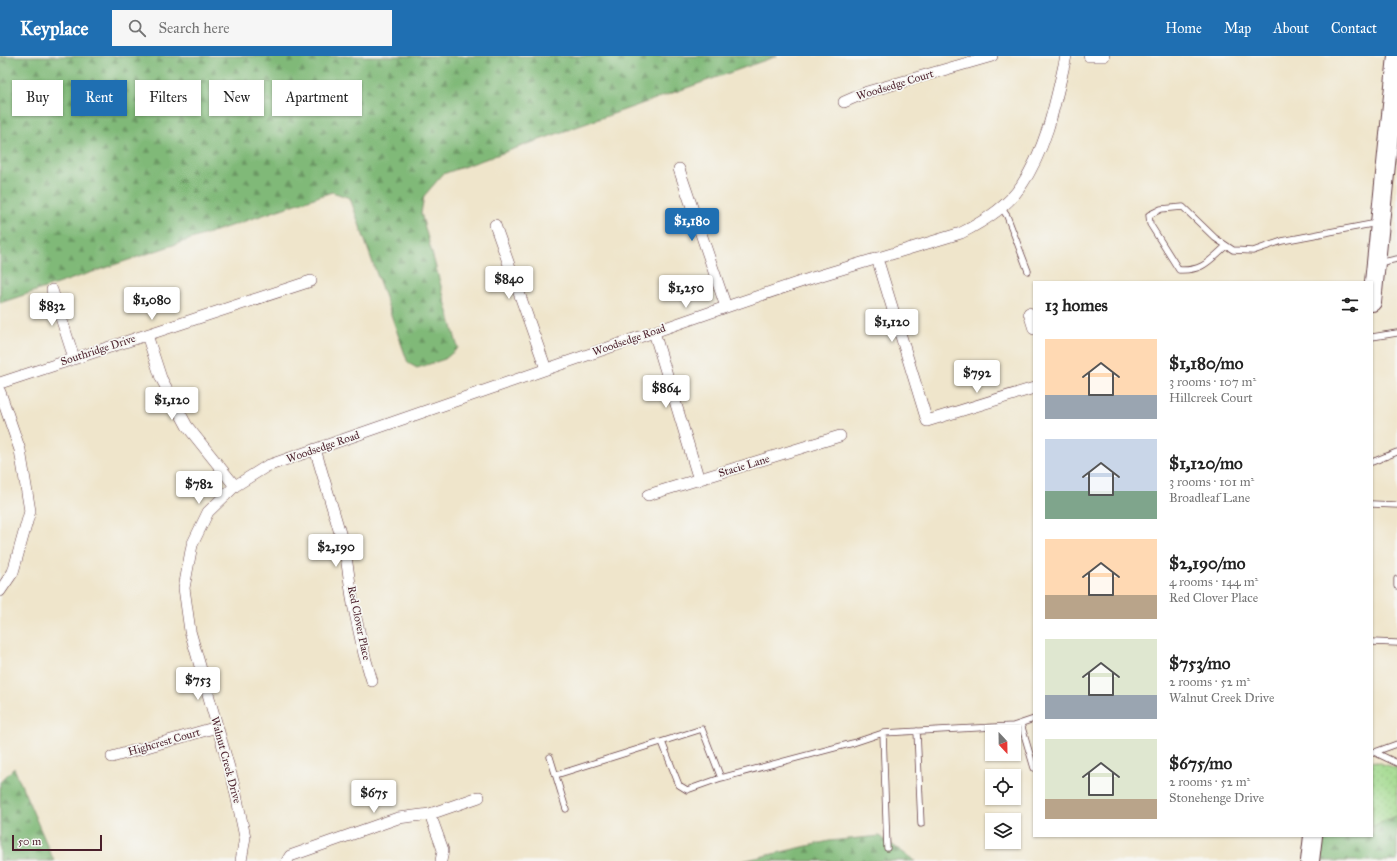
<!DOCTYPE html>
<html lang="en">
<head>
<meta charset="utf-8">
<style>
  body { margin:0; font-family:"IM FELL Great Primer",serif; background:#f6f6f6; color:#222; height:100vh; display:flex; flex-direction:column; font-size:15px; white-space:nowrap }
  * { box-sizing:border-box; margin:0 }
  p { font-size:13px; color:#767676 }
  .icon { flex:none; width:22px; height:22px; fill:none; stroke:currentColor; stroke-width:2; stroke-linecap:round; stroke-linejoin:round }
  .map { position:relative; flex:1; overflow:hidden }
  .drawer { position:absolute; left:1033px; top:225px; width:340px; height:556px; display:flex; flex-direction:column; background:#fff; border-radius:0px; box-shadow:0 1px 3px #0004 }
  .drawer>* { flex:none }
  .guide { position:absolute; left:12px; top:24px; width:380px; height:36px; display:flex; gap:8px }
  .needle { width:26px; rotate:158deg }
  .fabs { position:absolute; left:985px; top:669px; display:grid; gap:8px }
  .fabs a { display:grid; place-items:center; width:36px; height:36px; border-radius:0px; background:#fff; box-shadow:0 1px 3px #0004; font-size:20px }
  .scale { position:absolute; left:12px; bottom:10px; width:90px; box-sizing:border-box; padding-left:4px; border:2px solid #4a1f2b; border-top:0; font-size:11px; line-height:14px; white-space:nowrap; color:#4a1f2b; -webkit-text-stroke:3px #f6f6f2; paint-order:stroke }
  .price { position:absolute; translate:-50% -34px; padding:0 9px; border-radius:4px; background:#fff; color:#222; font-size:13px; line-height:26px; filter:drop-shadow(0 1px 2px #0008) }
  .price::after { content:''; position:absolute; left:50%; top:24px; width:12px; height:9px; margin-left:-6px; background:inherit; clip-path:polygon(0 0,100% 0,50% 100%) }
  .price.selected { background:#1f6fb2; color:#fff }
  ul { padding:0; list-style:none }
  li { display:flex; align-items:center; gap:12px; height:100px; padding:0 12px }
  li span { display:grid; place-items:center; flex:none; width:112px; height:80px; border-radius:0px; color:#555 }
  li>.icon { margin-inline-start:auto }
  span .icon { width:48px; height:48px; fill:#fffc; stroke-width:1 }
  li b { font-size:17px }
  h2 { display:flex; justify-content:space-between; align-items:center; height:48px; padding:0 12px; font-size:17px }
  .chip { padding:0 14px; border-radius:0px; background:#fff; box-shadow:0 1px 3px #0004; font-size:14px; line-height:36px }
  .chip.selected { background:#1f6fb2; color:#fff }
  header { display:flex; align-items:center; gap:24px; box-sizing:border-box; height:56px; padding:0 20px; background:#1f6fb2; color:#fff }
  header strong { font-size:19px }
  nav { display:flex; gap:22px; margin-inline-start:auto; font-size:14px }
  .search { width:280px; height:36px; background:#f6f6f6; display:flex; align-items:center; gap:10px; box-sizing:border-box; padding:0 14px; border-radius:0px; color:#767676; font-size:15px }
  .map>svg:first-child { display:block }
  .grass { fill:url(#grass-dots); stroke:#757c5c }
  .forest { fill:url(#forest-firs); stroke:#656c52 }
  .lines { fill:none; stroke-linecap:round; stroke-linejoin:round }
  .service-casing { stroke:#633d43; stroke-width:7 }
  .minor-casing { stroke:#633d43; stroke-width:12 }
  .primary-casing { stroke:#633d43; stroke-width:20 }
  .service { stroke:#fff; stroke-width:5.5 }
  .minor { stroke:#fff; stroke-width:11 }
  .primary { stroke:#fff; stroke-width:18 }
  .labels { text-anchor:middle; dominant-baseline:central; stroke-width:3.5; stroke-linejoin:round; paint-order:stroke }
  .street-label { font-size:11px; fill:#4a1f2b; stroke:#f6f6f2 }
</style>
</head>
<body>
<header>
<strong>Keyplace</strong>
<div class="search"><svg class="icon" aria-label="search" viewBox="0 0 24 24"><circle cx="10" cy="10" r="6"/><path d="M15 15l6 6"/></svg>Search here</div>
<nav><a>Home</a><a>Map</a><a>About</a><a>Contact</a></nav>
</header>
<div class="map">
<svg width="1397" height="805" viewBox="0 0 1397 805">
  <defs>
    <pattern id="grass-dots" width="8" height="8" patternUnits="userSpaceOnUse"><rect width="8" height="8" fill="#a0d98c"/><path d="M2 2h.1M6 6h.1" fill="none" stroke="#8bba79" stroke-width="1.8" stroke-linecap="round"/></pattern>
    <pattern id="forest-firs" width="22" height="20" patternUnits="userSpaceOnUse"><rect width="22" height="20" fill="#80b978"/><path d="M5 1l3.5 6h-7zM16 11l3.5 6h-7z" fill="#6b9663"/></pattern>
  </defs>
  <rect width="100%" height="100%" fill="#f6f6f2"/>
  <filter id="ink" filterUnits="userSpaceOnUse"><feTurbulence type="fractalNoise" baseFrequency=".025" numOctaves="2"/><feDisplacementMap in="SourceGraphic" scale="8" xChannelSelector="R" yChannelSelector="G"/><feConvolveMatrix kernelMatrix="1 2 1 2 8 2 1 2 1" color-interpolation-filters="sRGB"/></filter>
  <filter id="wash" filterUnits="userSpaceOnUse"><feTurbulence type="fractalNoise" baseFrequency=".012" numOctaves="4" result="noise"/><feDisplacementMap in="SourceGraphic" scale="16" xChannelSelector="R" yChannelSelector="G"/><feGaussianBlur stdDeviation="0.9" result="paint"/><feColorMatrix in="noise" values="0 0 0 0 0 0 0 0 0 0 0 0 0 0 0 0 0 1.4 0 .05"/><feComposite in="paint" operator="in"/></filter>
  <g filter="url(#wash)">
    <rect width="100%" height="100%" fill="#efe5cb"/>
    <path class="grass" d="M 1372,705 L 1397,712 L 1397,759 L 1372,771 Z"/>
    <path class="forest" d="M 0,0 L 777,0 L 443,118 L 424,140 L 421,157 L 458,292 L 445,303 L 417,312 L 408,307 L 350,142 L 332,136 L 0,247 Z
      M 14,712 L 54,805 L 0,805 L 0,726 Z
      M 1397,759 L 1397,805 L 1321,805 L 1323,780 L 1372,780 L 1372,771 Z
      M 880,780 L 915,805 L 742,805 L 829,785 Z"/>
  </g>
  <g filter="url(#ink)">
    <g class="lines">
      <defs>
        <path id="service" d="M 1001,151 L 1007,160 L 1028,215
          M 1226,190 C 1209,205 1203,215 1179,214 L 1150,168 L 1149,159 L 1161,153 L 1183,151 L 1215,182 L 1233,194 L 1253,195 L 1282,185 L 1377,167
          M 1378,207 L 1397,203
          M 1372,281 L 1397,277
          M 1372,406 L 1397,396
          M 1372,448 L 1397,449
          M 1397,523 L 1397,530
          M 1372,586 L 1397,587
          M 1021,668 L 1034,712
          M 917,675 L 921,768
          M 883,677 L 887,792
          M 662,686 L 679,729 L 687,734 L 721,722
          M 1372,695 L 1397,707
          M 1375,696 L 1397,688
          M 550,701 L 566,753
          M 556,719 L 702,673 L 721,722 L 853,687 L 883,677 L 1013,670 L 1034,663"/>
        <path id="minor" d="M 1089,0 L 1104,0
          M 844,46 L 867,36 L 992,0
          M 679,113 L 726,251
          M 495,169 L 546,313
          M 877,202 L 927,365 L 1034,332
          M 52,234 L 74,302
          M 1029,257 L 1034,273
          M 654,276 L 699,424
          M 147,279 L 161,322 L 187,370 L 235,430
          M 0,327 L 311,225
          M 0,336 L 20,394 L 30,455 L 13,516 L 0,535
          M 315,393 L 345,494 L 353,548 L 364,598 L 372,625
          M 648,439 L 840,380
          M 112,701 L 217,671
          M 430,758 L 443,794 L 441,805
          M 241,805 L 245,781 L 234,729 L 190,575 L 184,532 L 192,489 L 208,456 L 235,430 L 267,410 L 726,251 L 812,222 L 961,177 C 983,166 1007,151 1021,130 C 1047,92 1056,44 1066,0
          M 287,805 L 290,800 L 398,762 L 430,758 L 479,741"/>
        <path id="primary" d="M 1372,246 L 1397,0
          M 1310,805 L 1313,780"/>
      </defs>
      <use href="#service" class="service-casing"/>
      <use href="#minor" class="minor-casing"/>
      <use href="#primary" class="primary-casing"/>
      <use href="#service" class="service"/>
      <use href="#minor" class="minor"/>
      <use href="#primary" class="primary"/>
    </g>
  </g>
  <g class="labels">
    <g class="street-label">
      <text transform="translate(895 29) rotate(-17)">Woodsedge Court</text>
      <text transform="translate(629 284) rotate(-19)">Woodsedge Road</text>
      <text transform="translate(98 294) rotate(-18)">Southridge Drive</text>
      <text transform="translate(323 391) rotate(-19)">Woodsedge Road</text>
      <text transform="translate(744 410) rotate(-17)">Stacie Lane</text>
      <text transform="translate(359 567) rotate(78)">Red Clover Place</text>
      <text transform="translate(164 686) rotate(-16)">Highcrest Court</text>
      <text transform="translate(226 704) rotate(75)">Walnut Creek Drive</text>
    </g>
  </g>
</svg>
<div class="fabs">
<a><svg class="needle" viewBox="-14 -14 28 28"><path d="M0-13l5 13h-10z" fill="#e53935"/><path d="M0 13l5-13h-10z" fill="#767676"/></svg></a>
<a><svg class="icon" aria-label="locate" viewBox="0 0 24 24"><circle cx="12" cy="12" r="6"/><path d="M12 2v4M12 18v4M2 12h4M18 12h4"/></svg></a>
<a><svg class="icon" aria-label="layers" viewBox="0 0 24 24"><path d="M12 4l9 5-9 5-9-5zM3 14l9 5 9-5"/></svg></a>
</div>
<div class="scale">50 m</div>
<b class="price selected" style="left:692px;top:186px">$1,180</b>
<b class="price" style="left:509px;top:244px">$840</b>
<b class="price" style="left:686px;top:253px">$1,250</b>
<b class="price" style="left:152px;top:265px">$1,080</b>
<b class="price" style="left:52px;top:271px">$832</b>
<b class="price" style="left:892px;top:287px">$1,120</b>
<b class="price" style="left:977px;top:338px">$792</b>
<b class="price" style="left:666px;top:353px">$864</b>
<b class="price" style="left:172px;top:365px">$1,120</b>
<b class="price" style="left:199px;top:449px">$782</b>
<b class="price" style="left:336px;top:512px">$2,190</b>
<b class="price" style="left:198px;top:645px">$753</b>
<b class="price" style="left:374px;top:758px">$675</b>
<div class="guide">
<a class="chip">Buy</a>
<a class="chip selected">Rent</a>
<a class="chip">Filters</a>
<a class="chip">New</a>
<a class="chip">Apartment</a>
</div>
<section class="drawer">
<h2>13 homes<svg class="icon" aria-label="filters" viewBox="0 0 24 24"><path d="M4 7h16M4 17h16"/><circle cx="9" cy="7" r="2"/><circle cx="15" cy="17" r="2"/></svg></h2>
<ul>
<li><span style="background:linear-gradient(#ffd9b3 70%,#9aa5b1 0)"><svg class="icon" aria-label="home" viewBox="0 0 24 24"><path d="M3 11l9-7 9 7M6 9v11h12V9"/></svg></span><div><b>$1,180/mo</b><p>3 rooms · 107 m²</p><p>Hillcreek Court</p></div></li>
<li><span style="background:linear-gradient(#c9d6e8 65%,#7fa58c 0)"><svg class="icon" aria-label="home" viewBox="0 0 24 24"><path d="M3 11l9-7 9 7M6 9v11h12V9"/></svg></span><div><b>$1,120/mo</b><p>3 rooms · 101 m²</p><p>Broadleaf Lane</p></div></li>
<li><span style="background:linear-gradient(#ffd9b3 70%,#b9a48a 0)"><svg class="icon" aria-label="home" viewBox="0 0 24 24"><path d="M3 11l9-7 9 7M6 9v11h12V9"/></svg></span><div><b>$2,190/mo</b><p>4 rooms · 144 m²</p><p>Red Clover Place</p></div></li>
<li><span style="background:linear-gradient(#dfe7d0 70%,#9aa5b1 0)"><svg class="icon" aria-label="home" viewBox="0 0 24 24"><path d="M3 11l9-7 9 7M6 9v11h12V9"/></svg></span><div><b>$753/mo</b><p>2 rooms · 52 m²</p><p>Walnut Creek Drive</p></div></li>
<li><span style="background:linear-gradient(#dfe7d0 75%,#b9a48a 0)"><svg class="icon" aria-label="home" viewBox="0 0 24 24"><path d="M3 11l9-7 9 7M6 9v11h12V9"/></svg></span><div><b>$675/mo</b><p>2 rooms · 52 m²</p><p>Stonehenge Drive</p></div></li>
</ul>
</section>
</div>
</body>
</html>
